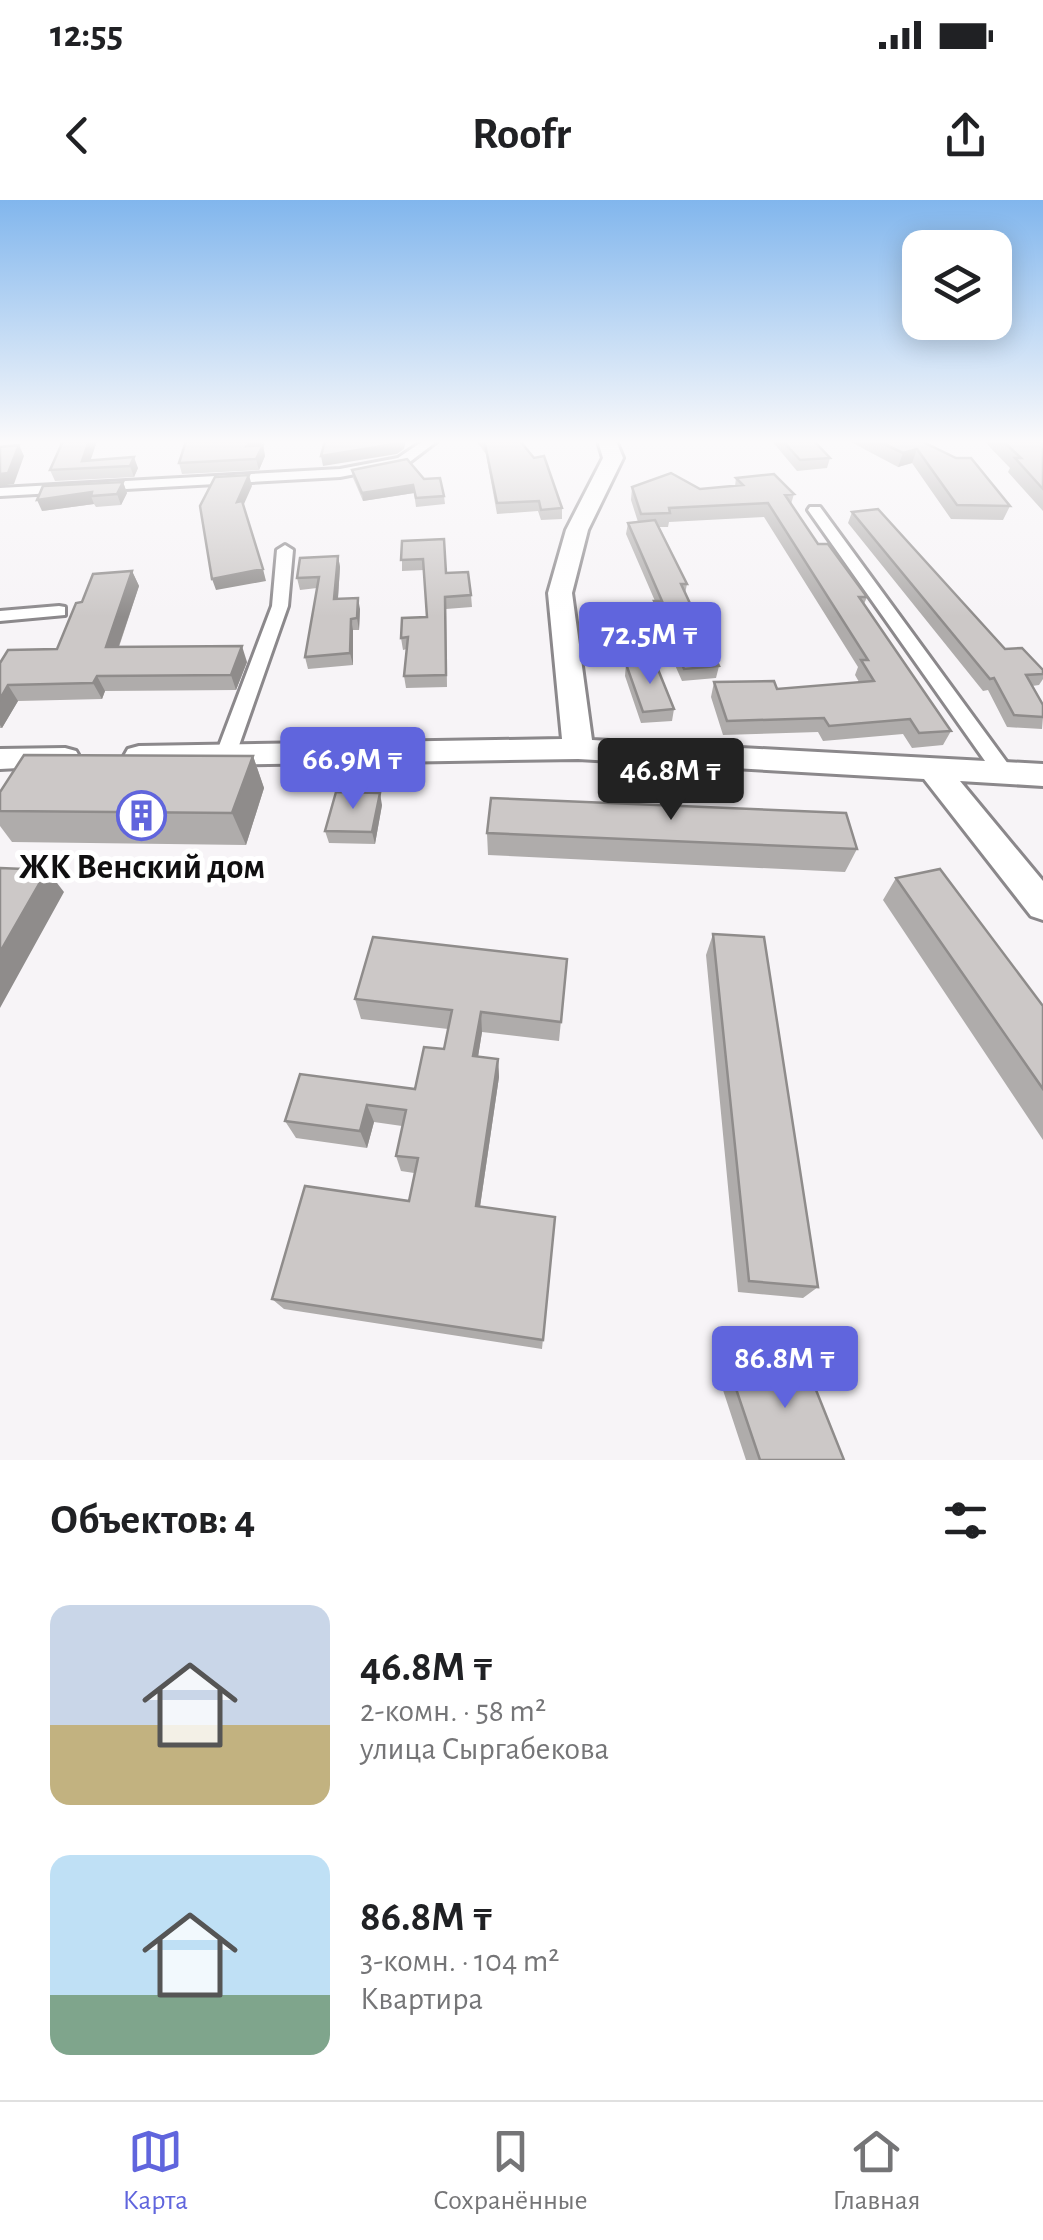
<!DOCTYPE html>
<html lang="ru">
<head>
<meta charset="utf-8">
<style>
  body { margin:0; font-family:"Alegreya Sans",sans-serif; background:#f6f6f6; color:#202124; height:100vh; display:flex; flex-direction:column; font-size:38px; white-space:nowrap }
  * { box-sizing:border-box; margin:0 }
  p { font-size:32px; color:#757577 }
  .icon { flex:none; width:55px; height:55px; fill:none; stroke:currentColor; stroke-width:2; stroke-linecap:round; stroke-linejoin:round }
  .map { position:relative; height:1260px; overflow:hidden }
  .panel { display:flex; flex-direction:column; background:#fff; flex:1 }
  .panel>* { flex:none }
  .tools { position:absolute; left:902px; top:30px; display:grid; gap:20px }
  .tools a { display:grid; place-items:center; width:110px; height:110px; border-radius:20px; background:#fff; box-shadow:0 5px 25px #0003; font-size:50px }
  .price { position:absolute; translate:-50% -85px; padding:0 22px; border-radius:10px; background:#6065dd; color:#fff; font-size:32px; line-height:65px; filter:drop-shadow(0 2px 5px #0008) }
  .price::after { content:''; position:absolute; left:50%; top:60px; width:30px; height:22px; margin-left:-15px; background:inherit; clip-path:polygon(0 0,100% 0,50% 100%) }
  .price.on { background:#222; color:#fff }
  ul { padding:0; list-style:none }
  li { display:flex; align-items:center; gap:30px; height:250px; padding:0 50px }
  li span { display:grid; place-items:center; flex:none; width:280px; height:200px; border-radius:20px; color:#555 }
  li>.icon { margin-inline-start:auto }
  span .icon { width:120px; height:120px; fill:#fffc; stroke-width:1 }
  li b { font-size:42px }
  h2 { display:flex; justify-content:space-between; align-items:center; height:120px; padding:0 50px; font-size:42px }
  .status { display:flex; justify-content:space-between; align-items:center; height:70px; padding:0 50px; background:#fff; direction:ltr }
  .status svg { height:28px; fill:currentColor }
  header { display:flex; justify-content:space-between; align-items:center; height:130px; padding:0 50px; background:#fff; font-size:45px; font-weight:700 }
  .tab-bar { display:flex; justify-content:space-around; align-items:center; height:140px; border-top:2px solid #e0e0e0; background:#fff; font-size:28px; color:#757577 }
  .tab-bar a { display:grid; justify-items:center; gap:5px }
  .tab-bar .on { color:#6065dd }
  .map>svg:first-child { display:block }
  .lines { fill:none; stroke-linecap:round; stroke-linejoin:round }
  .street-casing { stroke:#8b888b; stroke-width:6 }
  .secondary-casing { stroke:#8b888b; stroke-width:6 }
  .street { fill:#fff; fill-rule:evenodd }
  .secondary { fill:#fff; fill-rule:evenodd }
  .wall { fill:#afacab }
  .shaded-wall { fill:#8f8c8b }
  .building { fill:#ccc8c7; stroke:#8f8c8b; stroke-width:2.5 }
  .labels { text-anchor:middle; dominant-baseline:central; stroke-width:10; stroke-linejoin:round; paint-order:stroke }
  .poi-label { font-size:35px; font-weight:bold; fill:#100f10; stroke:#fff }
</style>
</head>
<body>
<div class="status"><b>12:55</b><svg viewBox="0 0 49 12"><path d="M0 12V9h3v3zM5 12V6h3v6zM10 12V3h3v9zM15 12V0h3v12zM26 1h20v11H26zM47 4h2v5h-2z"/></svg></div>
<header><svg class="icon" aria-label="back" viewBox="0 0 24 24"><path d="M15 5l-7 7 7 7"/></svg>Roofr<svg class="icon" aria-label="share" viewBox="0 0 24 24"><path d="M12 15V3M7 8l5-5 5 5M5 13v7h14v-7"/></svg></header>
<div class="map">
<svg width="1043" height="1260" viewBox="0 0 1043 1260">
  <rect width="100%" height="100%" fill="#f7f4f7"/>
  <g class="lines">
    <defs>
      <path id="street" d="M 423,241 L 437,241 L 407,264 L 340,277 L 0,296 L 0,288 L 340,269 L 398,258 Z
        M 810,307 L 820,307 L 1011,568 L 1015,573 L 1011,578 L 997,578 L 808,310 Z
        M 285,345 L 293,350 L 288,406 L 236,554 L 226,561 L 219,559 L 216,554 L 272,406 L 277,350 Z
        M 59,406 L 65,407 L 65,415 L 0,421 L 0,411 Z"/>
      <path id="secondary" d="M 598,241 L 616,241 L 623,258 L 588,330 L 572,393 L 592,540 L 1043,564 L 1043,586 L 960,581 L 1043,681 L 1043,720 L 1031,716 L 924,579 L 578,559 L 139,566 L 128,563 L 124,556 L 128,549 L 139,546 L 562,539 L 548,393 L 566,330 L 603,258 Z
        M 65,548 L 76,551 L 80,558 L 76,565 L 0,569 L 0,549 Z"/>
    </defs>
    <use href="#street" class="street-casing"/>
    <use href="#secondary" class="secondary-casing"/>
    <use href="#street" class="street"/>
    <use href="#secondary" class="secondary"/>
  </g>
  <path class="wall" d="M 63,241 L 97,241 L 90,260 L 138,268 L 134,277 L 55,281 L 50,270 Z
    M 476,241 L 520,241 L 562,308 L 562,319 L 541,320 L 538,311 L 497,314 L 486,254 Z
    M 772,241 L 814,241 L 830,258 L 827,268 L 797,271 Z
    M 849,241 L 921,241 L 1010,306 L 1003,320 L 951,319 L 912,263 L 898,267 Z
    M 984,241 L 1043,241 L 1043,311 L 1008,272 L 1010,268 Z
    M 260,245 L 263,245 L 265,256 L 259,270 L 182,274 L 179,263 Z
    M 352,270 L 424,279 L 444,296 L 445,304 L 416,307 L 414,293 L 363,301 L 353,278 Z
    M 736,278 L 794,294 L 791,304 L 818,344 L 867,397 L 864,404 L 951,531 L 943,545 L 912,548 L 903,534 L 823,541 L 818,532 L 723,535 L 711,497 L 714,482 L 777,489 L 859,482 L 855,475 L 858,467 L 764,317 L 669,322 L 668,327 L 658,327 L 687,384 L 685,394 L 719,466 L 716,478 L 682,481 L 652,413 L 655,401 L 626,334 L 628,323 L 638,322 L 631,300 L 632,287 L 700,289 L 735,286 Z
    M 123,282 L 127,293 L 121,305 L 96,307 L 94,304 L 42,311 Z
    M 852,312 L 1005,449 L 1043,474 L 1043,479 L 1039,485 L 1032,486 L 1043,517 L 1042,529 L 1007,527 L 988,490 L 983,491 L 848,323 Z
    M 402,341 L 471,395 L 472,407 L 446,409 L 447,487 L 406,488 L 404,476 L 407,449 L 403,450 L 401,438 L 427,417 L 424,370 L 402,371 Z
    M 338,356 L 340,367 L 338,399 L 360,409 L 359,430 L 353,430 L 353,465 L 308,469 L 305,457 L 317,388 L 300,390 L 297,378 Z
    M 132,371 L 139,386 L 119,447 L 247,462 L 236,490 L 105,491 L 102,499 L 18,501 L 2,528 L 0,528 L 0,463 L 57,449 L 82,402 Z
    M 626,464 L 674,509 L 672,521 L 641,523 L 625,476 Z
    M 253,556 L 264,588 L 246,645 L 12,642 L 0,626 L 0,592 Z
    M 382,605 L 375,644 L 329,643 L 325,631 Z
    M 487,633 L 857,649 L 845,672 L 488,655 Z
    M 896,678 L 1043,806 L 1043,940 L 883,700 Z
    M 713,734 L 818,1087 L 803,1098 L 738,1092 L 706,755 Z
    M 567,759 L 559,841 L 482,832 L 478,857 L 498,859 L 499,877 L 480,1007 L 555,1017 L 542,1149 L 284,1109 L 272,1099 L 409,1001 L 414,973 L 401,971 L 396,956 L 402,926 L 374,922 L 367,948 L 296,938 L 285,921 L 415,889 L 444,849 L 448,829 L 361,819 L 355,799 Z
    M 730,1171 L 844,1260 L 746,1260 L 719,1178 Z"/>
  <path class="shaded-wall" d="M 89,241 L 97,241 L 88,268 L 82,261 Z
    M 252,241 L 264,241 L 250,257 L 247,246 Z
    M 400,241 L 406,241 L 404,249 L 397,254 L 323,266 L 321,256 Z
    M 19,245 L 24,256 L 14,284 L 0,286 L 0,274 Z
    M 263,245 L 265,256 L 259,270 L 256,259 Z
    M 917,249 L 912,263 L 898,267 L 903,253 Z
    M 134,257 L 138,268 L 134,277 L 130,266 Z
    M 249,275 L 252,286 L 240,313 L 237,302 Z
    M 123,282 L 127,293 L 121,305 L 117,294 Z
    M 413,285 L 414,293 L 363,301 L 362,293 Z
    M 92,292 L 91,296 L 94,304 L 42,311 L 37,300 Z
    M 338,356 L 340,367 L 337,411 L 334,399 Z
    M 263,369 L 266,381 L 216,390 L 212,379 Z
    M 132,371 L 139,386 L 113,463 L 106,447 Z
    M 358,398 L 360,409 L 359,430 L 357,418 Z
    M 351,419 L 353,430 L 353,465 L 350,453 Z
    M 242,446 L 247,462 L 236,490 L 231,475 Z
    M 97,476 L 105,491 L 102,499 L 93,483 Z
    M 8,485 L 18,501 L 2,528 L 0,525 L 0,499 Z
    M 253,556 L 264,588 L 246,645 L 232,613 Z
    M 380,593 L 382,605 L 375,644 L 372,632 Z
    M 47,670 L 64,692 L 0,808 L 0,752 Z
    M 481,812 L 482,832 L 475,875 L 473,856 Z
    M 498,859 L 499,877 L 478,1020 L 476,1006 Z
    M 367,905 L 374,922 L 367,948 L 360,931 Z"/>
  <path class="building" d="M 63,241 L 89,241 L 82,261 L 134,257 L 130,266 L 50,270 Z
    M 186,241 L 252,241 L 247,246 L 263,245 L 256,259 L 179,263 Z
    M 325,241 L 400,241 L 395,244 L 321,256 Z
    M 483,241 L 520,241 L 534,258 L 544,256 L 562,308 L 541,310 L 539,301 L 497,303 L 485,244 Z
    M 783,241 L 814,241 L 830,258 L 800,260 Z
    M 878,241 L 921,241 L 956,258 L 971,258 L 1010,306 L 957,305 L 917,249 L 903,253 Z
    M 1003,241 L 1043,241 L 1043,289 L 1015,258 L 1021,258 Z
    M 19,245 L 8,273 L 0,274 L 0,247 Z
    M 407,259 L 424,279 L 440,278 L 444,296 L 416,298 L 413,285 L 362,293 L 352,270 Z
    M 671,273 L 700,289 L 743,285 L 736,278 L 774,274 L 794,294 L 785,295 L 818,344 L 828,344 L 867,397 L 859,397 L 951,531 L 919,533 L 910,519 L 829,526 L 824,518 L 727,521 L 714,482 L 774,481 L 777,489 L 874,481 L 861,460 L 868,460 L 768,303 L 669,308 L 670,313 L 641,314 L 632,287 Z
    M 249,275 L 237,302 L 242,301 L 263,369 L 212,379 L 200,306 L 215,277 Z
    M 123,282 L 117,294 L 91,296 L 92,292 L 37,300 L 43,286 Z
    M 878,309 L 1005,449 L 1022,448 L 1043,470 L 1043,474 L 1026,475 L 1043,505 L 1043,517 L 1014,515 L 994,478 L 990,479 L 852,312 Z
    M 655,320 L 687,384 L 681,384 L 719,466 L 684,469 L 654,401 L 662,401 L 628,323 Z
    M 444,339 L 446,373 L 468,372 L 471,395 L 445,397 L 446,475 L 404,476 L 408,437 L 401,438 L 402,418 L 427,417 L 423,359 L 401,360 L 402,341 Z
    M 338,356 L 334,399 L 358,398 L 357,418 L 351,419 L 350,453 L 305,457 L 319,377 L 297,378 L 300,358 Z
    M 132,371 L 106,447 L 242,446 L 231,475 L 97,476 L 93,483 L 8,485 L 0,499 L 0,463 L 8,450 L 57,449 L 76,403 L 82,402 L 93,374 Z
    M 655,462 L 674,509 L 643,512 L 626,464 Z
    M 24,555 L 253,556 L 232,613 L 0,611 L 0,592 Z
    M 336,592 L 380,593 L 372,632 L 325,631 Z
    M 491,598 L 846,613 L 857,649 L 487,633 Z
    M 0,668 L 47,670 L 0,752 Z
    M 940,669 L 1043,806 L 1043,889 L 896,678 Z
    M 713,734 L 764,737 L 818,1087 L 749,1081 Z
    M 373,737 L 567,759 L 561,822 L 481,812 L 473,856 L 498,859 L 476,1006 L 555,1017 L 543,1140 L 272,1099 L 305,986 L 409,1001 L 418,958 L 396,956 L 406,910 L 367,905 L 360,931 L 285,921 L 300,874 L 415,889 L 424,847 L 444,849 L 452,810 L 355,799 Z
    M 800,1150 L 844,1260 L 760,1260 L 730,1171 Z"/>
  <linearGradient id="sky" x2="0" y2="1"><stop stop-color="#81b6ed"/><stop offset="0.58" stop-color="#fbfafb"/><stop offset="1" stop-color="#fbfafb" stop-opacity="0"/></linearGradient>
  <rect width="1043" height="417" fill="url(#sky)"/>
  <defs>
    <symbol id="building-ring" viewBox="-11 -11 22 22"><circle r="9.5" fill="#fff" stroke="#6065dd" stroke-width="1.5"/><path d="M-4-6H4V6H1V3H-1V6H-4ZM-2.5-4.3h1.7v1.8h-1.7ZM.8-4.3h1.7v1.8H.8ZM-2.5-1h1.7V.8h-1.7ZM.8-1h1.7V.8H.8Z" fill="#6065dd"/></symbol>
  </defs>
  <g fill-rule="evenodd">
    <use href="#building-ring" x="114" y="588" width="55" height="55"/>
  </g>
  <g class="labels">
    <g class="poi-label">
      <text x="142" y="667">ЖК Венский дом</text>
    </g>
  </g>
</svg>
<div class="tools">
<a><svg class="icon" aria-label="layers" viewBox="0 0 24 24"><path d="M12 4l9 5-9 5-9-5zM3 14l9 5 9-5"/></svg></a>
</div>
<b class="price" style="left:650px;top:487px">72.5M ₸</b>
<b class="price" style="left:353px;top:612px">66.9M ₸</b>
<b class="price on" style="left:671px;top:623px">46.8M ₸</b>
<b class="price" style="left:785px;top:1211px">86.8M ₸</b>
</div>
<section class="panel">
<h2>Объектов: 4<svg class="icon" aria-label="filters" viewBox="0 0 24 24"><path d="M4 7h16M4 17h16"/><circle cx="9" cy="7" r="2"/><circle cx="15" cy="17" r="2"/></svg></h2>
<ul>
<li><span style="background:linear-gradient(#c9d6e8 60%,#c2b280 0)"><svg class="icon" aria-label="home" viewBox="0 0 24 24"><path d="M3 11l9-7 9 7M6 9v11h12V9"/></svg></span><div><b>46.8M ₸</b><p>2-комн. · 58 m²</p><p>улица Сыргабекова</p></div></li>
<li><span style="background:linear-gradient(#bfe0f5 70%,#7fa58c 0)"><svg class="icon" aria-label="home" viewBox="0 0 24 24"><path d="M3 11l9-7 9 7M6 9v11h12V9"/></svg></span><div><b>86.8M ₸</b><p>3-комн. · 104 m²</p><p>Квартира</p></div></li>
</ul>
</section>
<nav class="tab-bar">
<a class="on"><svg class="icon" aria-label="map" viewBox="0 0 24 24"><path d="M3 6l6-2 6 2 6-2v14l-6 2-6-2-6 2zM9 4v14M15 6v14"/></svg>Карта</a>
<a><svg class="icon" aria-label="saved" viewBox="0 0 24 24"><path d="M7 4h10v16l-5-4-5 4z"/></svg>Сохранённые</a>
<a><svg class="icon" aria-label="home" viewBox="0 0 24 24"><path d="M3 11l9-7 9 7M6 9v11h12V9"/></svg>Главная</a>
</nav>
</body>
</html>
